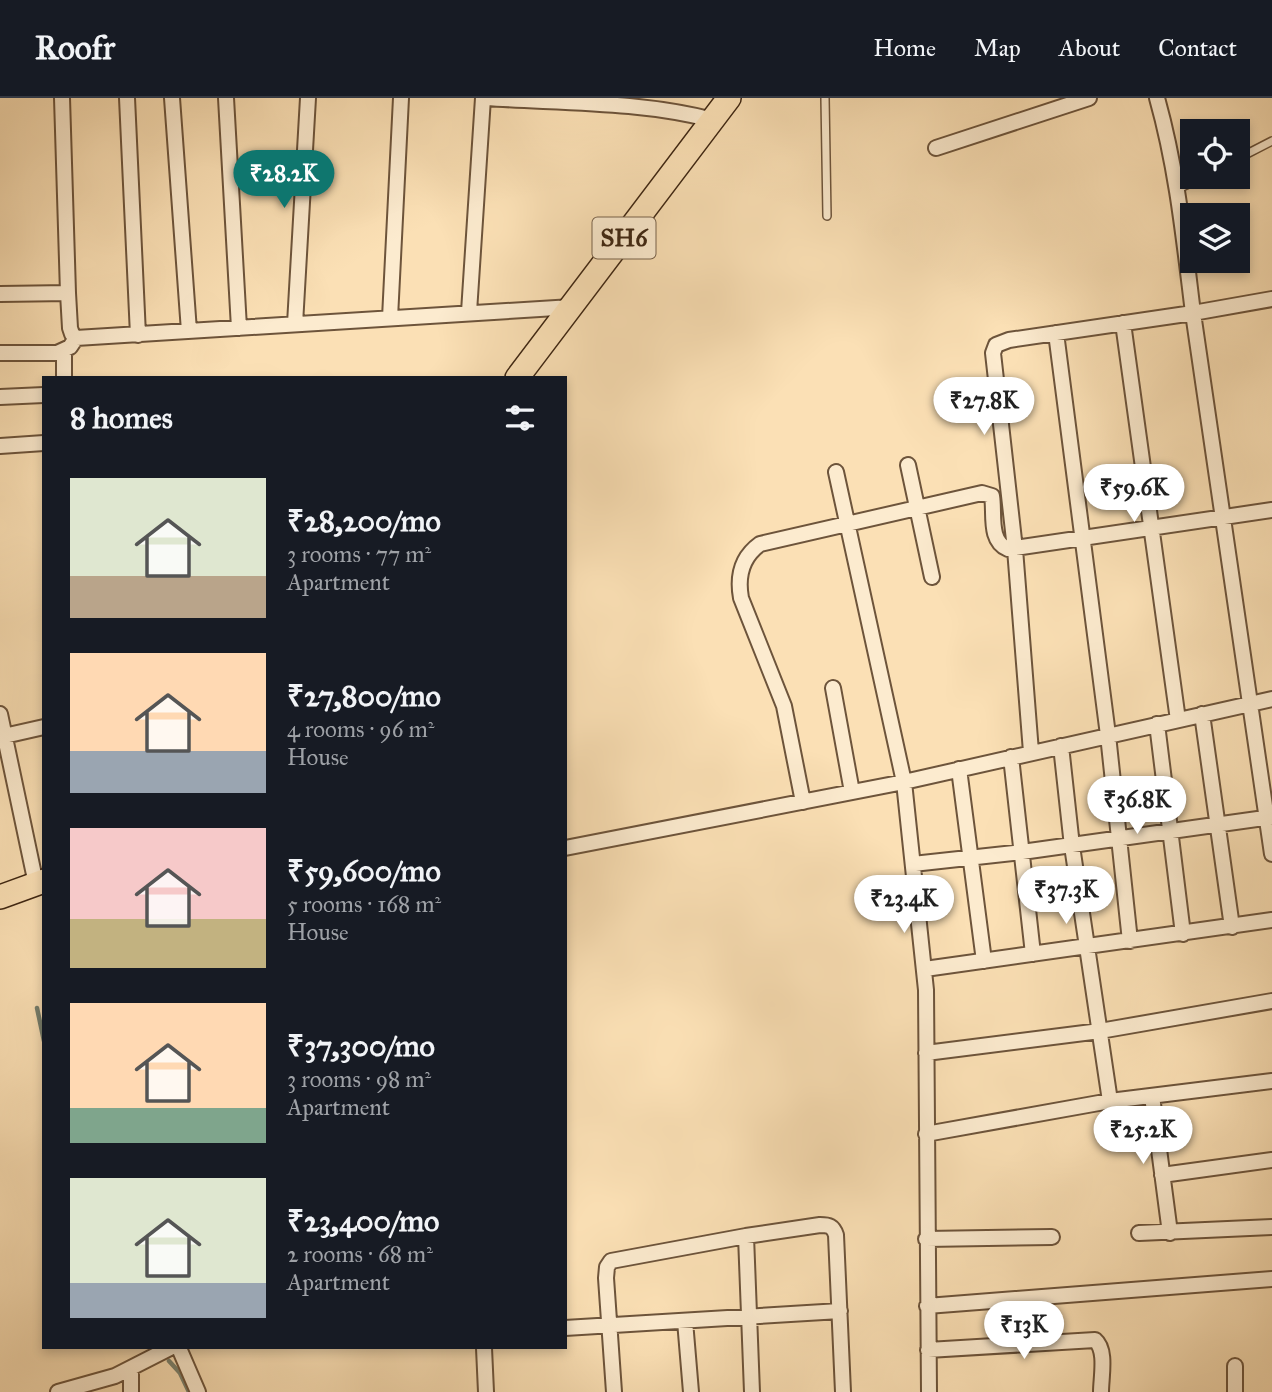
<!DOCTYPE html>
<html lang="en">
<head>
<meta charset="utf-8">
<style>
  body { margin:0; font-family:"IM FELL Great Primer",serif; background:#242831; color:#f1f3f6; height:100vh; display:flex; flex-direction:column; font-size:26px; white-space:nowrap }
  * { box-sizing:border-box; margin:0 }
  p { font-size:23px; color:#9ea1a6 }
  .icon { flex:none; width:38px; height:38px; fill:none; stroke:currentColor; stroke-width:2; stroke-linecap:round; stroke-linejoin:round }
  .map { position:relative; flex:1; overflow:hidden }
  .panel { position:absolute; left:42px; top:278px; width:525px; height:973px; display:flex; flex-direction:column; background:#171b24; border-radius:0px; box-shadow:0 4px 10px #0003 }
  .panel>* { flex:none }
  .tools { position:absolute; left:1180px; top:21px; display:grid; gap:14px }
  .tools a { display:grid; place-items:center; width:70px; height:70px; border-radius:0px; background:#171b24; box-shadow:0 4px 10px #0003; font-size:35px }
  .price { position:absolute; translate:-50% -60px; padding:0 16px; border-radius:24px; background:#fff; color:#222; font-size:23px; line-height:46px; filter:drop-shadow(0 2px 4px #0008) }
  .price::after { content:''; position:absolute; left:50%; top:42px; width:21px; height:16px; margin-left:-10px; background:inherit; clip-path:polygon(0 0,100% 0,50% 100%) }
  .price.on { background:#0f766e; color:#fff }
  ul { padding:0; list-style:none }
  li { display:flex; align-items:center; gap:21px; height:175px; padding:0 28px }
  li span { display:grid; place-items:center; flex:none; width:196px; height:140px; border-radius:0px; color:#555 }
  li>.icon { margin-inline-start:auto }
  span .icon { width:84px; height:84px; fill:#fffc; stroke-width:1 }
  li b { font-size:30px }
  h2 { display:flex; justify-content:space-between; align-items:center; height:84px; padding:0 28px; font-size:30px }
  header { display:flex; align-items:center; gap:42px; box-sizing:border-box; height:98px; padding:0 35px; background:#171b24; border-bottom:2px solid #363941 }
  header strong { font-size:33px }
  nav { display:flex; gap:38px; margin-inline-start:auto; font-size:24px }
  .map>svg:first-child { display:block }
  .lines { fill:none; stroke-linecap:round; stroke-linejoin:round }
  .stream { stroke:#78816f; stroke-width:4.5 }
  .service-casing { stroke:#6d543b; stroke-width:10 }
  .minor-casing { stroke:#6d543b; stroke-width:18 }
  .primary-casing { stroke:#3e2612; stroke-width:26 }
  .service { stroke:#fcebcf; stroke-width:7 }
  .minor { stroke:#fcebcf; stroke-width:14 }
  .primary { stroke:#fbe0b5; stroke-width:23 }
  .labels { text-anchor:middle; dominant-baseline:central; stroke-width:5; stroke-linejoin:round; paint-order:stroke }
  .shield { fill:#fcebcf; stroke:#77614b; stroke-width:2 }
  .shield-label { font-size:24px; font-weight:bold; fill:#3e2612 }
</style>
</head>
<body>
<header>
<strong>Roofr</strong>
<nav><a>Home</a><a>Map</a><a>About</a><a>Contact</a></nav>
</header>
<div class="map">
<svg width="1272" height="1294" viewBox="0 0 1272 1294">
  <rect width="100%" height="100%" fill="#fbe0b5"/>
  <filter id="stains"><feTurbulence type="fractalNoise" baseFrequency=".00286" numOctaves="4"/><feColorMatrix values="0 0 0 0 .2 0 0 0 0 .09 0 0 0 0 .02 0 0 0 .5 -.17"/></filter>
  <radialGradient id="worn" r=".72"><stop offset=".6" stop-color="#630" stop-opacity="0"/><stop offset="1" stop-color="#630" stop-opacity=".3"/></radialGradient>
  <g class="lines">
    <path class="stream" d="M 37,910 L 44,943
      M 169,1263 L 180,1275 L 189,1294"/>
    <defs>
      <path id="service" d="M 825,0 L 827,118
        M 1237,61 L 1272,43
        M 1178,91 L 1203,79"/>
      <path id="minor" d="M 62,0 L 68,195 L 70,230 L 72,236 L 76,240 L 572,209
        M 127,0 L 138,237
        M 172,0 L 189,233
        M 226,0 L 239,230
        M 486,0 C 561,5 640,3 713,22
        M 1157,0 C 1177,71 1184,142 1193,215 L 1272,201
        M 936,50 L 1089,0
        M 0,196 L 68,195
        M 469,214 L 483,0
        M 390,220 L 401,0
        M 1123,225 L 1178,622
        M 295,226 L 308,0
        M 1056,235 L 1108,637 L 1130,843
        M 64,253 L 64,280
        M 0,255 L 57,255 L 70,249 L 76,240
        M 0,299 L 44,297
        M 0,348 L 44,345
        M 908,367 L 932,479
        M 836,374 L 904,684 L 1272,601
        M 833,590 L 852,694
        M 0,616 L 36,786
        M 1202,616 L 1232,829
        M 1157,626 L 1183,836
        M 0,639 L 44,629
        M 1061,648 L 1072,748 L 1110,1003
        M 1031,654 L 1015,451 L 993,255 L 996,247 L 1009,242 L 1193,215 L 1272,756
        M 1011,659 L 1033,856
        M 959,671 L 984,863
        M 803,704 L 784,608 L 741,500 C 737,478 742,459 760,446 L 982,395 L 992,398 C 995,415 988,443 1008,451 L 1272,412
        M 565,750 L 904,684 L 926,892 L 929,1294
        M 913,766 L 1022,754 L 1272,719
        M 925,871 L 1272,822
        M 926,955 L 1100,933 L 1272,903
        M 1152,998 L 1170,1135
        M 926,1036 L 1110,1003 L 1272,983
        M 1162,1077 L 1272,1062
        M 1139,1135 L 1272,1129
        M 746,1138 L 752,1294
        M 926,1141 L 1052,1139
        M 927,1208 L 1272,1181
        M 685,1223 L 691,1294
        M 565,1230 L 840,1213
        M 179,1250 L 198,1294
        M 484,1250 L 486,1294
        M 928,1252 L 1095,1242 C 1107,1252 1101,1279 1101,1294
        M 1235,1268 L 1235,1294
        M 131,1270 L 131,1294
        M 58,1294 L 115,1278 L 170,1250
        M 614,1294 L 606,1180 L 607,1169 L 611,1163 L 746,1138 L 820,1127 C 829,1127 833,1128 836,1137 L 843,1294"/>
      <path id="primary" d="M 517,280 L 729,0
        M 0,799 L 44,783"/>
    </defs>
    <use href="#service" class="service-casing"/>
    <use href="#minor" class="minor-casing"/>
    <use href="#primary" class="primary-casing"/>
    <use href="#service" class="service"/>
    <use href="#minor" class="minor"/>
    <use href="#primary" class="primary"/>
  </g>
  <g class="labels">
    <rect class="shield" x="592.5" y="119.5" width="63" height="41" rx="5"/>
    <g class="shield-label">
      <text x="624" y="140">SH6</text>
    </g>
  </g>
  <rect width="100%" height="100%" filter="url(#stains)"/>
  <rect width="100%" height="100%" fill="url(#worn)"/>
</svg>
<div class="tools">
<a><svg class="icon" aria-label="locate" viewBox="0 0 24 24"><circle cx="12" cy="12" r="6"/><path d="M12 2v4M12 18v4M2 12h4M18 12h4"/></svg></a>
<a><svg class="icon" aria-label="layers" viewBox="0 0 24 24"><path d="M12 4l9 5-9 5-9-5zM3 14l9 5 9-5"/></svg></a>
</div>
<b class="price on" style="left:284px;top:112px">₹28.2K</b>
<b class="price" style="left:984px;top:339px">₹27.8K</b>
<b class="price" style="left:1134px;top:426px">₹59.6K</b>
<b class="price" style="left:1137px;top:738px">₹36.8K</b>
<b class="price" style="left:1066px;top:828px">₹37.3K</b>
<b class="price" style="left:904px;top:837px">₹23.4K</b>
<b class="price" style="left:1143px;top:1068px">₹25.2K</b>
<b class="price" style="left:1024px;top:1263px">₹13K</b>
<section class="panel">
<h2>8 homes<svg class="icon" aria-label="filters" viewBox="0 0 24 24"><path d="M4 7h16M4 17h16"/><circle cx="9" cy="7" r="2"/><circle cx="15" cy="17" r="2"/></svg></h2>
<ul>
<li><span style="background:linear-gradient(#dfe7d0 70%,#b9a48a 0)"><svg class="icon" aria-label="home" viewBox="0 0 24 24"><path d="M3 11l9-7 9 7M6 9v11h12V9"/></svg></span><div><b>₹28,200/mo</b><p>3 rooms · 77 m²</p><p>Apartment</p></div></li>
<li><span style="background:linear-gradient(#ffd9b3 70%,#9aa5b1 0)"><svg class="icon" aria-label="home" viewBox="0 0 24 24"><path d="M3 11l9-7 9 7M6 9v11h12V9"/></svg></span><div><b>₹27,800/mo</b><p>4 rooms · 96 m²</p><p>House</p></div></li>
<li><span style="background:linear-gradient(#f6c9c9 65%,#c2b280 0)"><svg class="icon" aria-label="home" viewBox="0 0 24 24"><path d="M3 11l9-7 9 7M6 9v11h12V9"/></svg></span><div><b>₹59,600/mo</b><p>5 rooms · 168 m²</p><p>House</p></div></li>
<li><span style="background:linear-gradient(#ffd9b3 75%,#7fa58c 0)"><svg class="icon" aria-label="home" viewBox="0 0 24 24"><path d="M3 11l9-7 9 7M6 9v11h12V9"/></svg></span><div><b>₹37,300/mo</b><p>3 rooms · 98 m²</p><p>Apartment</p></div></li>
<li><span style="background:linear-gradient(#dfe7d0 75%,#9aa5b1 0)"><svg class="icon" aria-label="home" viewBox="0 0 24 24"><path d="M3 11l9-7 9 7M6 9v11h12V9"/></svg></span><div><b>₹23,400/mo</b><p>2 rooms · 68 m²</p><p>Apartment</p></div></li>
</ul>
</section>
</div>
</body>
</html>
